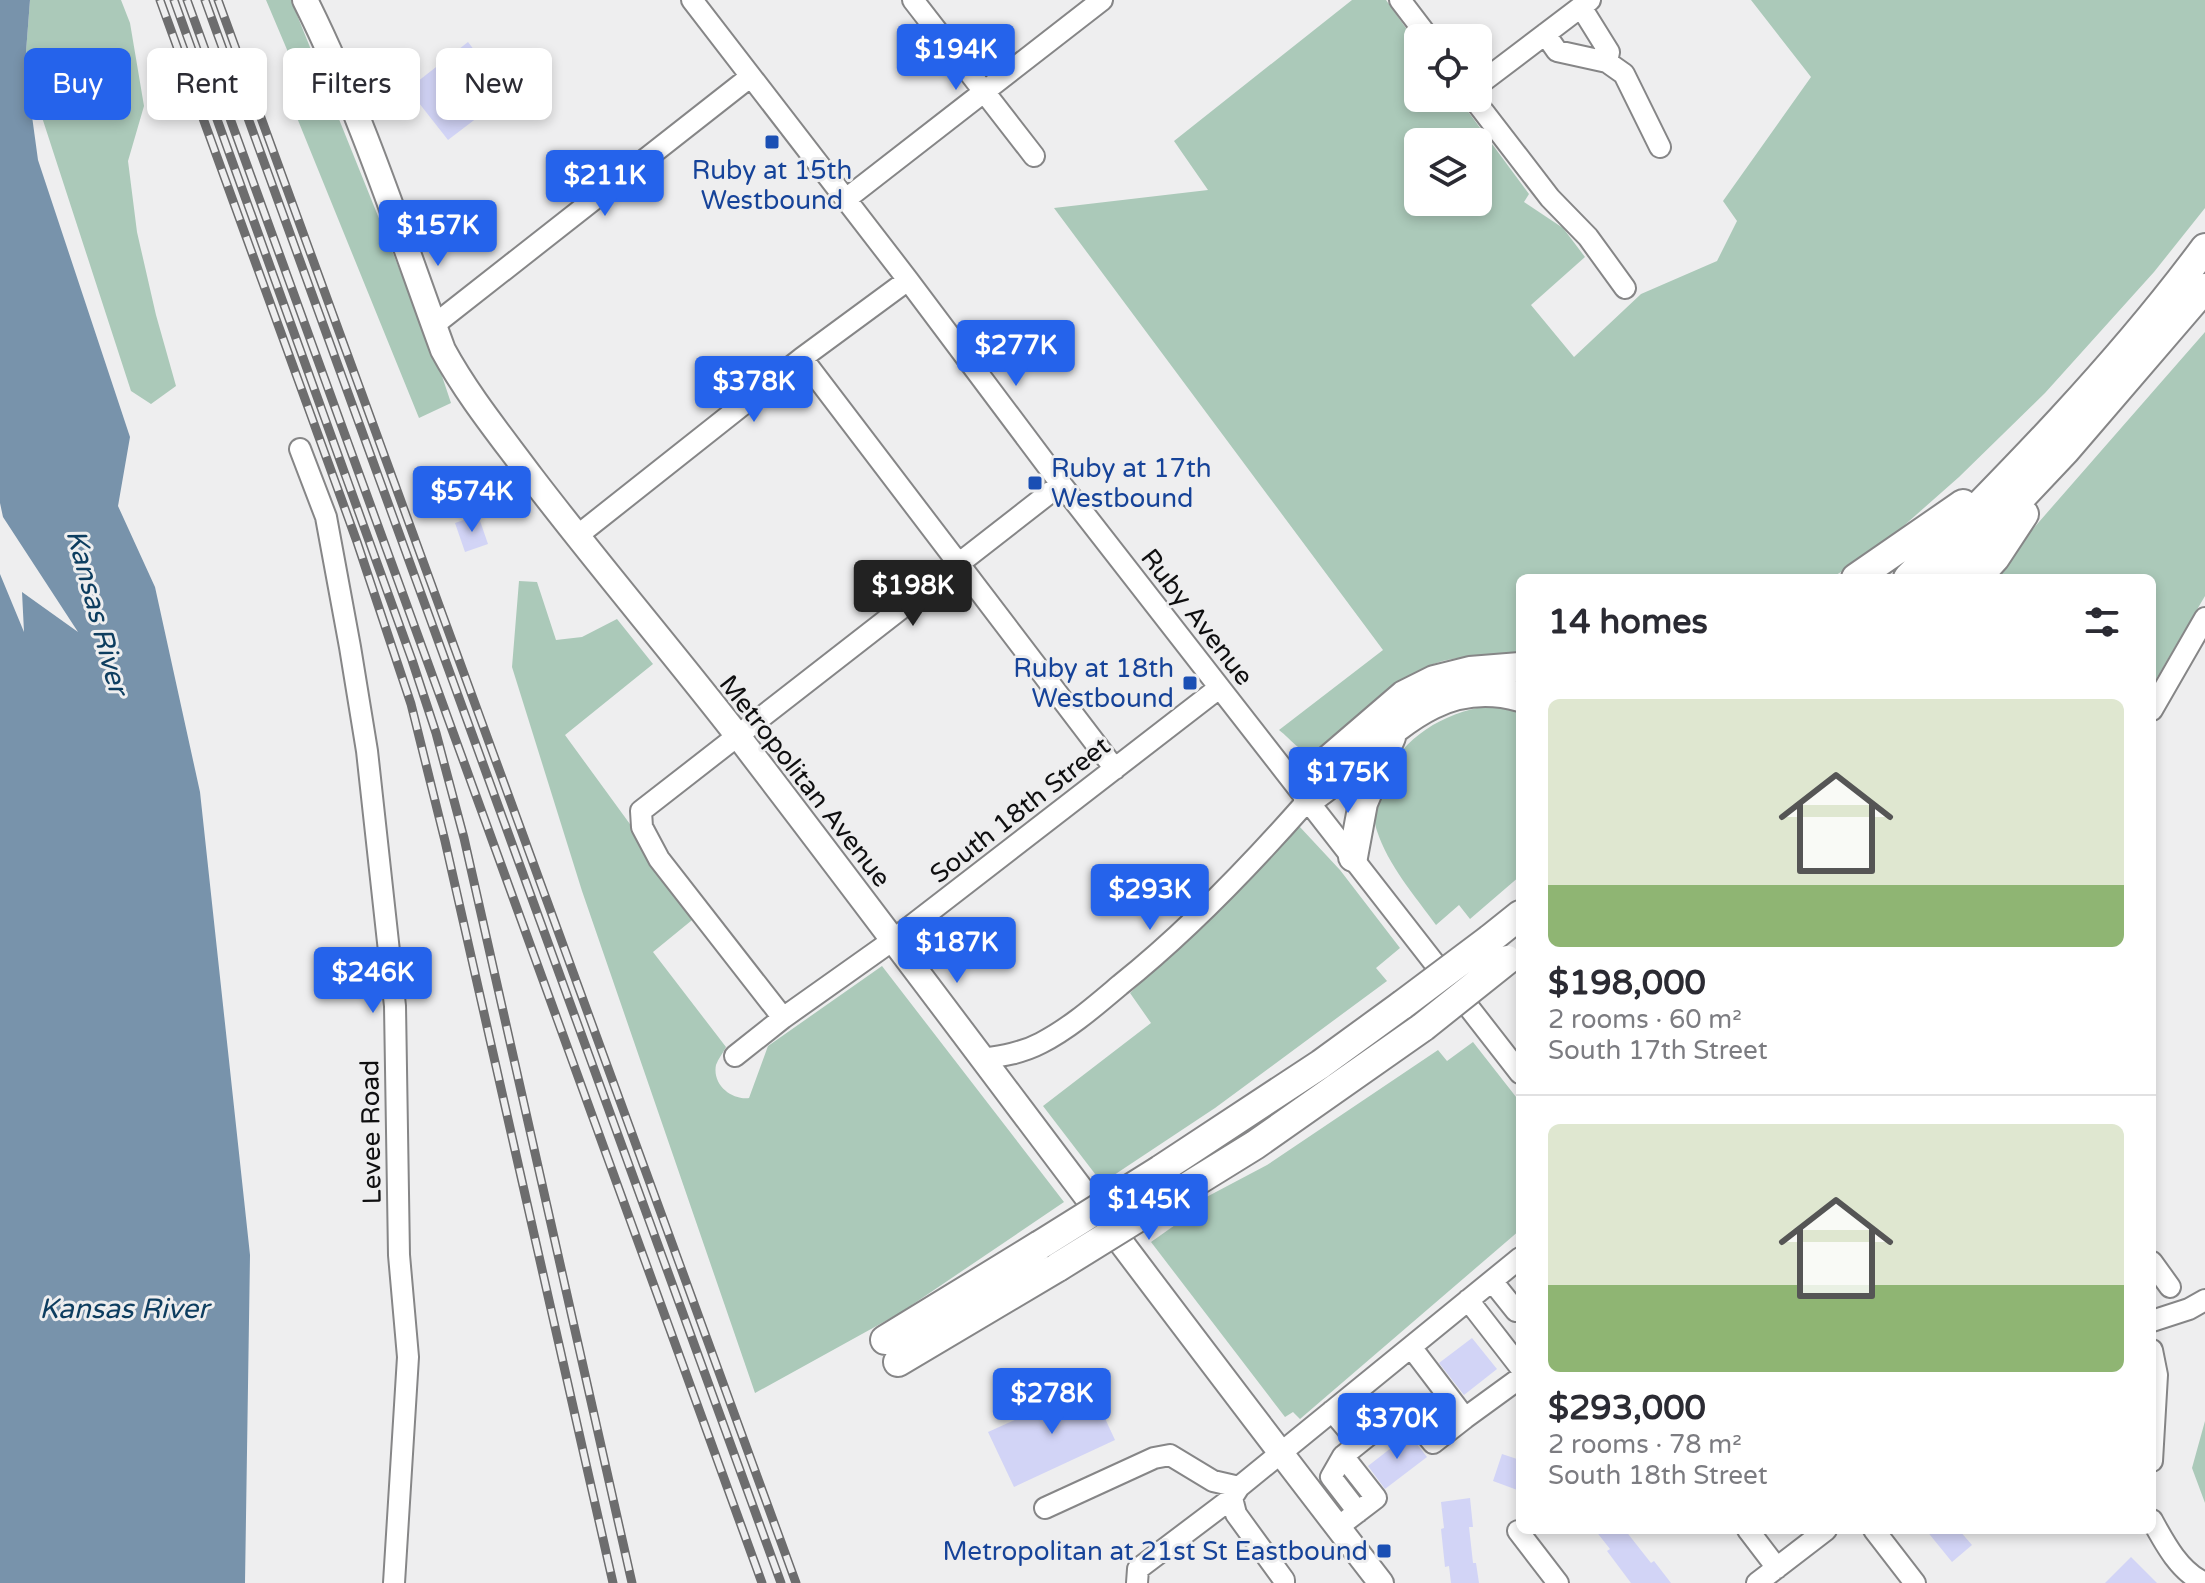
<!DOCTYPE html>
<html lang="en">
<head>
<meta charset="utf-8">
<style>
  body { margin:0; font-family:"Varela Round",sans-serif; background:#f7f7f7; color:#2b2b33; height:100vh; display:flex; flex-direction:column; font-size:30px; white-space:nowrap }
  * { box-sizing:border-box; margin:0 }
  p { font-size:26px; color:#7c7c81 }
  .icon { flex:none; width:44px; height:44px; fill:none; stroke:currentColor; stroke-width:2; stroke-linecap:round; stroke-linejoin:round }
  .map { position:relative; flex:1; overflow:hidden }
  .panel { position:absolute; left:1516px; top:574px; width:640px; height:960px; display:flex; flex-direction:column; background:#fff; border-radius:12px; box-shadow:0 4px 12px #0003 }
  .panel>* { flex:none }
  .hud { position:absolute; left:24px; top:48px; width:760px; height:72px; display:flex; gap:16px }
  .tools { position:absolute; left:1404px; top:24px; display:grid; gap:16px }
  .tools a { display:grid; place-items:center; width:88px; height:88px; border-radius:12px; background:#fff; box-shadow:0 4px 12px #0003; font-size:40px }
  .price { position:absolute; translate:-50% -68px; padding:0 18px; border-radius:8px; background:#2563eb; color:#fff; font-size:26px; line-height:52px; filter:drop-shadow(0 2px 4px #0008) }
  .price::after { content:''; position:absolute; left:50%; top:48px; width:24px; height:18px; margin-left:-12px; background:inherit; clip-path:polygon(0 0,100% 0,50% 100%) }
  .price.active { background:#222; color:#fff }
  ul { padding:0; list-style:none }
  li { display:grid; align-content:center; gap:16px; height:424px; padding:0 32px }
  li+li { border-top:2px solid #e1e1e2 }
  li span { display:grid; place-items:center; height:248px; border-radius:12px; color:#555 }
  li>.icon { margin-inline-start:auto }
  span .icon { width:144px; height:144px; fill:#fffc; stroke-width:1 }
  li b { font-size:34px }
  h2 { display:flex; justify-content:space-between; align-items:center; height:96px; padding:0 32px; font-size:34px }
  .pill { padding:0 28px; border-radius:12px; background:#fff; box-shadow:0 4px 12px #0003; font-size:28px; line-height:72px }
  .pill.active { background:#2563eb; color:#fff }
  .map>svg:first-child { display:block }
  .green { fill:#abc9b9; fill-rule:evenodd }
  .water { fill:#7893ab }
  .building { fill:#d2d4f6 }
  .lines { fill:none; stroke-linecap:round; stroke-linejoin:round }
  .minor-casing { stroke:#868687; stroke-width:24 }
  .major-casing { stroke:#868687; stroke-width:28 }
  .highway-casing { stroke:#868687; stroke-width:32 }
  .minor { stroke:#fff; stroke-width:20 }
  .major { stroke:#fff; stroke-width:24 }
  .highway { stroke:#fff; stroke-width:28 }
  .rail-casing { stroke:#6d6d6e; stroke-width:9 }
  .rail { stroke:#eeeeef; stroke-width:6; stroke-dasharray:18; stroke-linecap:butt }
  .highway-bridge-casing { stroke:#868687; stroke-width:32; stroke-linecap:butt }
  .highway-bridge { stroke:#fff; stroke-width:28 }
  .transit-dot { fill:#1a4fb4; stroke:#eeeeef; stroke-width:3 }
  .labels { text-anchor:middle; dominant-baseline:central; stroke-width:6; stroke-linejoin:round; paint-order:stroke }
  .transit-label { font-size:26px; fill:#164399; stroke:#eeeeef; text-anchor:end }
  .street-label { font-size:26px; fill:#0f0f10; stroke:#eeeeef }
  .water-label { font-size:28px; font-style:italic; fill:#0d3d5f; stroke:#eeeeef }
</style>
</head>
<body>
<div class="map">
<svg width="2205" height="1583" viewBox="0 0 2205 1583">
  <rect width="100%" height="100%" fill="#eeeeef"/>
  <path class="green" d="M 30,0 L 121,0 L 130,23 L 144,106 L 128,161 L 137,232 L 156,315 L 176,386 L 151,404 L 131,391 L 25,65 Z
    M 266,0 L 291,0 L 440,370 L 451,403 L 419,418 L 291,103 L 307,97 Z
    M 1352,0 L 1386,0 L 1418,45 L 1418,98 L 1458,98 L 1529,194 L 1524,202 L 1563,228 L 1585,257 L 1531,305 L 1574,357 L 1641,294 L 1717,261 L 1737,221 L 1723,201 L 1811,77 L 1751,0 L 2205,0 L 2205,208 L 2154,272 L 2045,393 L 1959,477 L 1899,530 L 1856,563 L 1831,578 L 1520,578 L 1520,653 C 1497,655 1474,656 1452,659 C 1401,668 1361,715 1324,746 C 1300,758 1297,744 1279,730 L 1383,650 L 1054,208 L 1208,190 L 1174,141 ZM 1418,142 L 1478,142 L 1478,202 L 1418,202 Z
    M 2205,332 L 2205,596 L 2152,686 L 2152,578 L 1990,578 Z
    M 519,581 L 537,582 L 556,640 L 582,637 L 617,619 L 653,664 L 565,735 L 697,916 L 653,952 L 726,1047 C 723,1053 718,1059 716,1065 C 712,1085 732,1100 749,1098 L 768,1046 L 882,966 L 1064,1202 L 900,1313 L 755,1393 L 582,891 L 512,667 Z
    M 1504,704 L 1520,708 L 1520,876 L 1470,919 L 1459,905 L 1436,925 C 1415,896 1388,865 1377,831 C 1372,817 1376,803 1381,789 C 1398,735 1450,708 1504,704 Z
    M 1299,826 L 1340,870 L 1400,948 L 1376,968 L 1387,981 L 1215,1108 L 1102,1183 L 1043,1106 L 1151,1023 L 1130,993 Z
    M 1473,1042 L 1520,1102 L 1520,1230 L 1300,1419 L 1293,1412 L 1285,1417 L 1151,1242 L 1185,1218 L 1180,1211 L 1267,1165 L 1438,1050 L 1447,1061 Z
    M 2205,1421 L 2205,1503 L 2192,1468 Z"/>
  <path class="water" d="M 0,0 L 30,0 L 25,65 L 38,160 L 130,437 L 118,506 L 155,587 L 200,792 L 250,1255 L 245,1583 L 0,1583 L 0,574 L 24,632 L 22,592 L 78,632 L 3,517 L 0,503 Z"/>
  <path class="building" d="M 468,42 L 495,77 L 473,94 L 486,111 L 448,140 L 408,89 Z
    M 478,515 L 488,544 L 465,552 L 455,523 Z
    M 1472,1338 L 1497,1369 L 1464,1395 L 1439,1363 Z
    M 1090,1386 L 1115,1440 L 1014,1487 L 988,1432 Z
    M 1409,1434 L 1427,1457 L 1385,1489 L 1368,1466 Z
    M 1502,1454 L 1520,1460 L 1520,1491 L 1493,1481 Z
    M 1470,1498 L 1473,1527 L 1469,1527 L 1473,1563 L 1476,1563 L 1479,1583 L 1451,1583 L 1449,1566 L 1445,1567 L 1441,1529 L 1444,1528 L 1441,1502 Z
    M 1595,1530 L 1625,1530 L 1651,1563 L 1654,1561 L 1671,1583 L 1631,1583 L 1607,1551 L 1610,1549 Z
    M 1926,1530 L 1959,1530 L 1972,1545 L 1952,1562 Z
    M 2131,1557 L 2157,1583 L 2105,1583 Z"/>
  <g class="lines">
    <defs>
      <path id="minor" d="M 692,0 L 908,280 L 1061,484 L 1520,1073
        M 913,0 L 1034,156
        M 1400,0 L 1429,38
        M 1581,7 L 1609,52 L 1607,62
        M 1545,34 L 1557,51 L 1607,62 L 1624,74 L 1660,147
        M 1478,85 L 1590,0
        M 1473,98 L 1550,198 L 1588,237 L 1625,288
        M 846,199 L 1102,0
        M 434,325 L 750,77
        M 802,358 L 1115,769
        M 300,449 L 326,517 L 350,647 L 367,751 L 395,1006 L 399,1255 L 408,1357 L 394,1583
        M 577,536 L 802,358 L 908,280
        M 2152,710 L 2205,618
        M 783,1018 L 659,859 L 642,827 L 641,811 L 1061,484
        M 735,1056 L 783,1018 L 893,940 L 1219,688
        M 982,1059 C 1002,1056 1022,1053 1041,1043 C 1070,1028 1095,1006 1120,985 C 1189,930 1250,866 1308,800
        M 2152,1262 L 2170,1287
        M 1492,1281 L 1516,1311
        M 1468,1300 L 1520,1367
        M 2152,1321 L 2189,1309 L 2205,1300
        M 2152,1350 L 2157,1375 L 2152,1461
        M 1356,1392 L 1381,1425
        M 1332,1411 L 1359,1443
        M 1465,1418 L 1520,1378
        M 1343,1456 L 1331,1477 L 1358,1512
        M 1232,1498 L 1236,1514 L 1284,1580 L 1284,1583
        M 1045,1508 L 1154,1458 L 1170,1455 L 1213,1481 L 1239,1487
        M 2152,1520 C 2165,1544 2180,1572 2205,1583
        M 1338,1527 L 1376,1498 L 1343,1456 L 1404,1407 L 1433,1443 L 1465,1418 L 1411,1347
        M 1748,1530 L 1777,1568
        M 1874,1530 L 1915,1583
        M 1518,1531 L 1558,1583
        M 1137,1583 L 1138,1569 L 1232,1498 L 1239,1487 L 1520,1258
        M 1757,1583 L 1826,1530"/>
      <path id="major" d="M 305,0 C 361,112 400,233 443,350 C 468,396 501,436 532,478 C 600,567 672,651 741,740 C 956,1020 1164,1304 1381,1583"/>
      <path id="highway" d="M 1856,578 L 1963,504
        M 1908,578 C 2012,473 2117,367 2205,248
        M 1945,578 L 2065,451 L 2205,288
        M 1977,578 L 1995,558 L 2024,514
        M 1312,797 C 1379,752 1426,671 1520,697
        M 1308,800 L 1326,762 L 1404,695 L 1434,680 L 1470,671 L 1520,667
        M 1353,857 L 1363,803 L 1391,737
        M 1490,939 L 1520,915
        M 1160,1170 L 1321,1064 L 1402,1005
        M 1179,1192 L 1255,1145 L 1423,1027
        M 885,1340 L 1040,1245
        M 898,1362 L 1058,1267"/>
    </defs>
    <use href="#minor" class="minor-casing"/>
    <use href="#major" class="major-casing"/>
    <use href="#highway" class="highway-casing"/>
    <use href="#minor" class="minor"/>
    <use href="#major" class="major"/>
    <use href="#highway" class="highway"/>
    <defs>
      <path id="rail" d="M 160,0 L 357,542 L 411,704 L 445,841 L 613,1583
        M 174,0 L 412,660 L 436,733 L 464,838 L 632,1583
        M 187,0 L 762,1583
        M 205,0 L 781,1583
        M 218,0 L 796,1583"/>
    </defs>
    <use href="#rail" class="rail-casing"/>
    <use href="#rail" class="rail"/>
    <defs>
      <path id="highway-bridge" d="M 1402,1005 L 1490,939
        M 1423,1027 L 1507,960
        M 1040,1245 L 1160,1170
        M 1058,1267 L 1179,1192"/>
    </defs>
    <use href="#highway-bridge" class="highway-bridge-casing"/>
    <use href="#highway-bridge" class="highway-bridge"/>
  </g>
  <g class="transit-dot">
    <rect x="764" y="134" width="16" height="16" rx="4"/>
    <rect x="1027" y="475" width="16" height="16" rx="4"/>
    <rect x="1182" y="675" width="16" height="16" rx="4"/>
    <rect x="1376" y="1543" width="16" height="16" rx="4"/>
  </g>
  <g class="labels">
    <g class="transit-label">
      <text x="772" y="170" text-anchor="middle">Ruby at 15th<tspan x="772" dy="30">Westbound</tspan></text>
      <text x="1051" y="468" text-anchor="start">Ruby at 17th<tspan x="1051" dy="30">Westbound</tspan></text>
      <text x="1174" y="668">Ruby at 18th<tspan x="1174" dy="30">Westbound</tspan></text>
      <text x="1368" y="1551">Metropolitan at 21st St Eastbound</text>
    </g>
    <g class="street-label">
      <text transform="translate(1197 617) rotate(52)">Ruby Avenue</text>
      <text transform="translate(805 781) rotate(52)">Metropolitan Avenue</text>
      <text transform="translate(1020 810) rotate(-38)">South 18th Street</text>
      <text transform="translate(371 1132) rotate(-91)">Levee Road</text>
    </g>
    <g class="water-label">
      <text transform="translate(97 612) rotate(75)">Kansas River</text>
      <text x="124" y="1309">Kansas River</text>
    </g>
  </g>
</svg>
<div class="tools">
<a><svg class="icon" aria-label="locate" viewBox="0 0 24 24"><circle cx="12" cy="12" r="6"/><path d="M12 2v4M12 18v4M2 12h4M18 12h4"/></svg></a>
<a><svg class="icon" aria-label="layers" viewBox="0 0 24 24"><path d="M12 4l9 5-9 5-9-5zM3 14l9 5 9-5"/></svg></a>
</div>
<b class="price" style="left:956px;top:92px">$194K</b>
<b class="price" style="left:605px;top:218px">$211K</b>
<b class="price" style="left:438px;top:268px">$157K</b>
<b class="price" style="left:1016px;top:388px">$277K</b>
<b class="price" style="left:754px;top:424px">$378K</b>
<b class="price" style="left:472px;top:534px">$574K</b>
<b class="price active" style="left:913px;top:628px">$198K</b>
<b class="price" style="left:1348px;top:815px">$175K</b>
<b class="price" style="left:1150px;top:932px">$293K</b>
<b class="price" style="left:957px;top:985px">$187K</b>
<b class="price" style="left:373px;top:1015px">$246K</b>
<b class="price" style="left:1149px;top:1242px">$145K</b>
<b class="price" style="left:1052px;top:1436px">$278K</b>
<b class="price" style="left:1397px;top:1461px">$370K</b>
<div class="hud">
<a class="pill active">Buy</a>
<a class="pill">Rent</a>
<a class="pill">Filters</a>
<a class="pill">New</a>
</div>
<section class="panel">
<h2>14 homes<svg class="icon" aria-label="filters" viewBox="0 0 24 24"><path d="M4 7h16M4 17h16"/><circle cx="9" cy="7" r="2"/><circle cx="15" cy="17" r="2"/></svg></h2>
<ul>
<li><span style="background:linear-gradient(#dfe7d0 75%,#8fb573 0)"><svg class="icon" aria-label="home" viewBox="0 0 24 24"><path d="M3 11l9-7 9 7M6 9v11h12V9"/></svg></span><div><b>$198,000</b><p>2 rooms · 60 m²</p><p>South 17th Street</p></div></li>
<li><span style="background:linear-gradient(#dfe7d0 65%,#8fb573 0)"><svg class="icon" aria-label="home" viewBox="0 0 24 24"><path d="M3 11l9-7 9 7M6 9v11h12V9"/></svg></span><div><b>$293,000</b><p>2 rooms · 78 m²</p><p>South 18th Street</p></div></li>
</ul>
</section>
</div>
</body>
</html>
